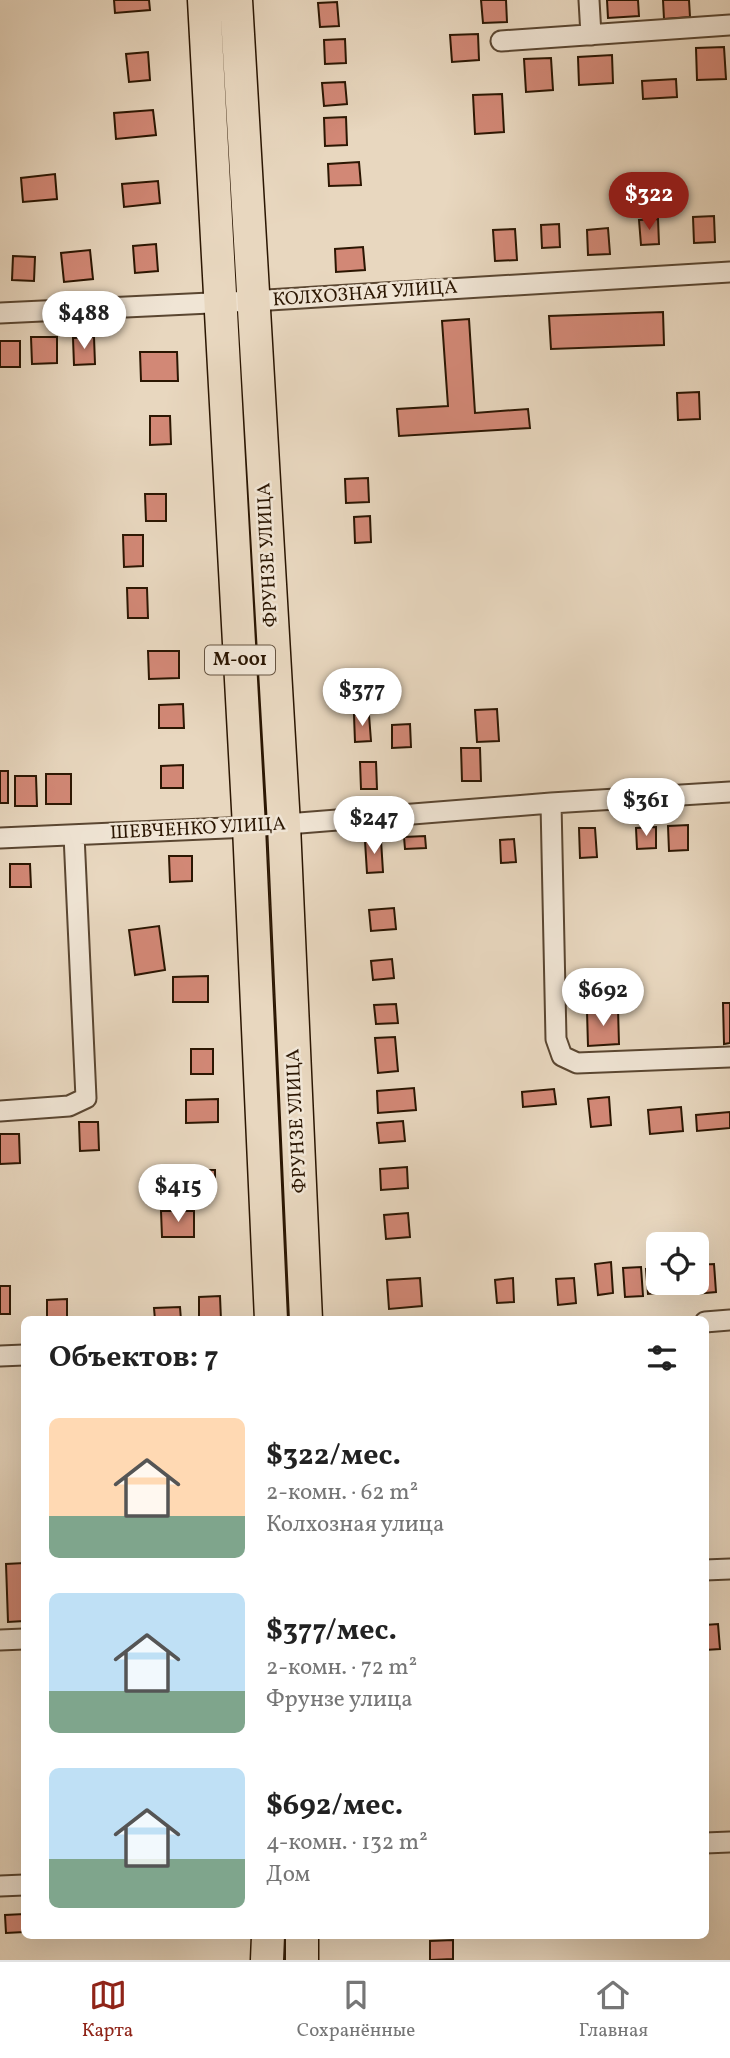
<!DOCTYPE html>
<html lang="ru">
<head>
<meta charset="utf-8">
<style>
  body { margin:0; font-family:Vollkorn,serif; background:#f6f6f6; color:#222; height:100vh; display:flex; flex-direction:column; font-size:26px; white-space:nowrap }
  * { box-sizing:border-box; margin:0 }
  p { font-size:23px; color:#767676 }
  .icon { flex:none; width:38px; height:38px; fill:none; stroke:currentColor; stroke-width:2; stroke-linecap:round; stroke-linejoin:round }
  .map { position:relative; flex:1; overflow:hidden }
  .details { position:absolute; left:21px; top:1316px; width:688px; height:623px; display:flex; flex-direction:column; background:#fff; border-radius:10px; box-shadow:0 7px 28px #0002 }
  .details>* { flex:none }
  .controls { position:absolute; left:646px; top:1232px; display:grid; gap:14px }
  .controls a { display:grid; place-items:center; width:63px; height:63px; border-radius:10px; background:#fff; box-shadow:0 7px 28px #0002; font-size:35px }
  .price { position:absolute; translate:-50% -60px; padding:0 16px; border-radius:24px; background:#fff; color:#222; font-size:23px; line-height:46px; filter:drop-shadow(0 2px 4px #0008) }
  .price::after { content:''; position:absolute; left:50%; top:42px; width:21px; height:16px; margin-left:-10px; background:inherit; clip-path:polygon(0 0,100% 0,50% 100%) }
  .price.on { background:#8f2418; color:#fff }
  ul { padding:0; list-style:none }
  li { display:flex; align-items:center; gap:21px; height:175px; padding:0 28px }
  li span { display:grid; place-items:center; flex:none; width:196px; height:140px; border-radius:10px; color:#555 }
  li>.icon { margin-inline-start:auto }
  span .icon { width:84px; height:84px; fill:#fffc; stroke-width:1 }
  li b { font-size:30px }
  h2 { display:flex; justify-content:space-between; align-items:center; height:84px; padding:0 28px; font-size:30px }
  .menu { display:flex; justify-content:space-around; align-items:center; height:98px; border-top:2px solid #e0e0e0; background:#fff; font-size:19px; color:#767676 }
  .menu a { display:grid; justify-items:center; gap:4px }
  .menu .on { color:#8f2418 }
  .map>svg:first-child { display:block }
  .building { fill:#d28876; stroke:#2b1602; stroke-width:2 }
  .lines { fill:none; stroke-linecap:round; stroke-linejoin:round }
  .minor-casing { stroke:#5a4631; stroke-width:23 }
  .primary-casing { stroke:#2b1602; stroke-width:35 }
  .minor { stroke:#f0e5d5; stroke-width:19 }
  .primary { stroke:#e8d7bf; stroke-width:32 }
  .labels { text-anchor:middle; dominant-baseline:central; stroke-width:5; stroke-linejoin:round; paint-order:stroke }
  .shield { fill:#f0e5d5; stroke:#665441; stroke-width:2 }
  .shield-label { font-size:18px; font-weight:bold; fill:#2b1602 }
  .street-label { font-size:19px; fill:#2b1602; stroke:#f0e5d5 }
</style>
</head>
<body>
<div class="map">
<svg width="730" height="1960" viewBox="0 0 730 1960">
  <rect width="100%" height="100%" fill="#e8d7bf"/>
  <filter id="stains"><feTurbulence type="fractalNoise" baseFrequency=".00286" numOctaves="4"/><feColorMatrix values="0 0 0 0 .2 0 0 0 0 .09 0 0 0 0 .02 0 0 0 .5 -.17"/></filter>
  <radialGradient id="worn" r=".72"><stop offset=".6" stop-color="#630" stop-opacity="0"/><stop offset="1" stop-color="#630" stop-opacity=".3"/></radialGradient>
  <path class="building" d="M 114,0 L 149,0 L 150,10 L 115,13 Z
    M 481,0 L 506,0 L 507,22 L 483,23 Z
    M 607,0 L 638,0 L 639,16 L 608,18 Z
    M 663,0 L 689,0 L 690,17 L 664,19 Z
    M 337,2 L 339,26 L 320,27 L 318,3 Z
    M 478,34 L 479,60 L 452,62 L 450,35 Z
    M 345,39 L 346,63 L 325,64 L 324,40 Z
    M 724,47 L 726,79 L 697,80 L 696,48 Z
    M 148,52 L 150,80 L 129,82 L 126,54 Z
    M 612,55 L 613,83 L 579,85 L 578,57 Z
    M 551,58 L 553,90 L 526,92 L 524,59 Z
    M 676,79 L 677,97 L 643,99 L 642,81 Z
    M 345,82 L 347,104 L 324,106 L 322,83 Z
    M 502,94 L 504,132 L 475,134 L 473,95 Z
    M 153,110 L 156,135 L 116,139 L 114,113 Z
    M 346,117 L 347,145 L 325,146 L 324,118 Z
    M 359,162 L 361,185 L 329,186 L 328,164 Z
    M 55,174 L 57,199 L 23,202 L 21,178 Z
    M 158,181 L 160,203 L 124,207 L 122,184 Z
    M 714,216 L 715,242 L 694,243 L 693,217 Z
    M 658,219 L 659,244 L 641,245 L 639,220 Z
    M 559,224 L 560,247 L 542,248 L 541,225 Z
    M 608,228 L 610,254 L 588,255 L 587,230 Z
    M 515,229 L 517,260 L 495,261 L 493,230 Z
    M 156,244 L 158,271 L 135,273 L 133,246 Z
    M 363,247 L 365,270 L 336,272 L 335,249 Z
    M 90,250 L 93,279 L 64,282 L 61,253 Z
    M 13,256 L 35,257 L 34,281 L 12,280 Z
    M 663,312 L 664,345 L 551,349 L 549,316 Z
    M 469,319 L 475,413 L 528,409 L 530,428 L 399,436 L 397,409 L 448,406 L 442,321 Z
    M 31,337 L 57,337 L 57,363 L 32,364 Z
    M 94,337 L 95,364 L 74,365 L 73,338 Z
    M 0,341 L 20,341 L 20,367 L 0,367 Z
    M 140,352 L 177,352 L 178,381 L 141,381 Z
    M 699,392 L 700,419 L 678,420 L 677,393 Z
    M 150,416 L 170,416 L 171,444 L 150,445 Z
    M 368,478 L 369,502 L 346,503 L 345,479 Z
    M 145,494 L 166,494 L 166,521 L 146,521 Z
    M 370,516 L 371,542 L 355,543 L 354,517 Z
    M 123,535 L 143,535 L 143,566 L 124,567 Z
    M 127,588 L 147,588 L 148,618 L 128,618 Z
    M 148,651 L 179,651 L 179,678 L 149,679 Z
    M 183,704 L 184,728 L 159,728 L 159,705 Z
    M 497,709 L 499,741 L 477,742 L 475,710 Z
    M 354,715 L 369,715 L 371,741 L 355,742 Z
    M 410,724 L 411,747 L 392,748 L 392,725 Z
    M 461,748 L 480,748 L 481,781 L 462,781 Z
    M 360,762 L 376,762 L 377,789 L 361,789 Z
    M 183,765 L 183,788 L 161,788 L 161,766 Z
    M 0,771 L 8,771 L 8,803 L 0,803 Z
    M 46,774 L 71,774 L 71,804 L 46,804 Z
    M 15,776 L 36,776 L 37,806 L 15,806 Z
    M 688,825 L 688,850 L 669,851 L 668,826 Z
    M 656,827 L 656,848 L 637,849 L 636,828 Z
    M 579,828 L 595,828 L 597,857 L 580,858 Z
    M 425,836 L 426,848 L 405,849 L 404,837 Z
    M 514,839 L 516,862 L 501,863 L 500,840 Z
    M 381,840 L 383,872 L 367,873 L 365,841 Z
    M 169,856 L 192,856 L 192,881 L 170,882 Z
    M 10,864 L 30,864 L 31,887 L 10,887 Z
    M 394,908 L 396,929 L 371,931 L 369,910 Z
    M 159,926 L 165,970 L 135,975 L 129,930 Z
    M 392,959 L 394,978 L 373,980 L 371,961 Z
    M 208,976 L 208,1002 L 173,1002 L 173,977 Z
    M 723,1003 L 730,1003 L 730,1043 L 724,1044 Z
    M 396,1004 L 398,1023 L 376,1024 L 374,1005 Z
    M 618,1009 L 619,1044 L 588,1046 L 587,1011 Z
    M 395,1037 L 398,1071 L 378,1073 L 375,1038 Z
    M 191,1049 L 213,1049 L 213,1074 L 191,1074 Z
    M 414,1088 L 416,1110 L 378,1113 L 377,1091 Z
    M 554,1089 L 556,1104 L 523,1107 L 522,1092 Z
    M 609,1097 L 611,1125 L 591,1127 L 588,1099 Z
    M 218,1099 L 218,1122 L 186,1123 L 186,1100 Z
    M 681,1107 L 683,1131 L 650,1134 L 648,1110 Z
    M 730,1112 L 730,1128 L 697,1131 L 696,1115 Z
    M 403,1121 L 405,1141 L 379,1143 L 377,1123 Z
    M 79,1122 L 98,1122 L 99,1150 L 80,1151 Z
    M 0,1134 L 19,1134 L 20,1163 L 0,1164 Z
    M 407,1167 L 408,1188 L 381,1190 L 380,1169 Z
    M 188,1170 L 215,1170 L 215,1195 L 188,1196 Z
    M 161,1211 L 194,1211 L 194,1237 L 162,1237 Z
    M 408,1213 L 410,1237 L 386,1239 L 384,1215 Z
    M 611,1262 L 613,1293 L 598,1295 L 595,1264 Z
    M 714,1264 L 716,1292 L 695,1294 L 696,1265 Z
    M 641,1267 L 643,1296 L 625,1297 L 623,1268 Z
    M 658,1268 L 658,1283 L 668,1283 L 669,1292 L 648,1294 L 646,1269 Z
    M 420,1278 L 422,1306 L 389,1309 L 387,1280 Z
    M 513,1278 L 514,1302 L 497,1303 L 495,1280 Z
    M 574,1278 L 576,1303 L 558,1305 L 556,1279 Z
    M 0,1286 L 10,1286 L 10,1314 L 0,1314 Z
    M 220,1296 L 221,1320 L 199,1320 L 199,1297 Z
    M 67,1299 L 67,1320 L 47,1320 L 47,1300 Z
    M 180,1307 L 181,1320 L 155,1320 L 154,1308 Z
    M 24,1563 L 24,1621 L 8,1622 L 6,1564 Z
    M 718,1624 L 720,1649 L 705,1650 L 705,1625 Z
    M 24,1914 L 24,1932 L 6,1933 L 5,1915 Z
    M 453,1940 L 453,1959 L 430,1960 L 430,1941 Z"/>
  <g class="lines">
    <defs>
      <path id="minor" d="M 589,0 L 591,35
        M 501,41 L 730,25
        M 0,313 L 252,301 L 730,272
        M 551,803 L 556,1039 L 562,1056 L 577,1063 L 730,1057
        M 0,838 L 249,827 L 551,803 L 730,792
        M 0,1111 L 69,1106 L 86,1098 L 74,835
        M 705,1322 L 730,1320
        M 0,1356 L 24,1355
        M 705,1570 L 730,1569
        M 0,1640 L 24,1639
        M 705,1843 L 730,1842
        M 0,1886 L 24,1885"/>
      <path id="primary" d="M 204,0 L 249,827 L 271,1320
        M 236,0 L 284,825 L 306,1320
        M 267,1960 L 268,1936
        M 302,1960 L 302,1936"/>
    </defs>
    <use href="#minor" class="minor-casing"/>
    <use href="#primary" class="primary-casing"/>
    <use href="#minor" class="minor"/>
    <use href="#primary" class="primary"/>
  </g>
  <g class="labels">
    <rect class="shield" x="205" y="645.5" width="70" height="29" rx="5"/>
    <g class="shield-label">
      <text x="240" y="660">M-001</text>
    </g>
    <g class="street-label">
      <text transform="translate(365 294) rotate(-4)">КОЛХОЗНАЯ УЛИЦА</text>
      <text transform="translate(268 555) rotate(-93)">ФРУНЗЕ УЛИЦА</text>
      <text transform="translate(198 829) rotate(-3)">ШЕВЧЕНКО УЛИЦА</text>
      <text transform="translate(297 1121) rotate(-93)">ФРУНЗЕ УЛИЦА</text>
    </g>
  </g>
  <rect width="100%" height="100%" filter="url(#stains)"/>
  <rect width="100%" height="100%" fill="url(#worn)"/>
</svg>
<div class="controls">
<a><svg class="icon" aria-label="locate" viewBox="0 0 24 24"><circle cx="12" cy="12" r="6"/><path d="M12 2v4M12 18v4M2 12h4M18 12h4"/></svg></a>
</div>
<b class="price on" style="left:649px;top:232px">$322</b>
<b class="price" style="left:84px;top:351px">$488</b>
<b class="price" style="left:362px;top:728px">$377</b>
<b class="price" style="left:646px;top:838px">$361</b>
<b class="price" style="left:374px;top:856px">$247</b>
<b class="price" style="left:603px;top:1028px">$692</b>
<b class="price" style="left:178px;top:1224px">$415</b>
<section class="details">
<h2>Объектов: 7<svg class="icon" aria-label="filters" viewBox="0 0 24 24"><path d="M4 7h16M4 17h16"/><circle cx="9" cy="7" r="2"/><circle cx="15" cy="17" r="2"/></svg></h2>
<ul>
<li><span style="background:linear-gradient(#ffd9b3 70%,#7fa58c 0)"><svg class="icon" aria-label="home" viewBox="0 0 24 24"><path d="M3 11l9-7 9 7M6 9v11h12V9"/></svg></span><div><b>$322/мес.</b><p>2-комн. · 62 m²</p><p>Колхозная улица</p></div></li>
<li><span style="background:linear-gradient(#bfe0f5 70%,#7fa58c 0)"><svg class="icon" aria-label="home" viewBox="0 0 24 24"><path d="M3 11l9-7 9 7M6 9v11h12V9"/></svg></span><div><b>$377/мес.</b><p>2-комн. · 72 m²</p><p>Фрунзе улица</p></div></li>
<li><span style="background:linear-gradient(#bfe0f5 65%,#7fa58c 0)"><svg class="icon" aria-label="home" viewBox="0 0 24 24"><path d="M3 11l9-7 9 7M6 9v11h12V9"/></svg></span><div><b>$692/мес.</b><p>4-комн. · 132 m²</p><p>Дом</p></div></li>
</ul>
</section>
</div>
<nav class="menu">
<a class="on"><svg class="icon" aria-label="map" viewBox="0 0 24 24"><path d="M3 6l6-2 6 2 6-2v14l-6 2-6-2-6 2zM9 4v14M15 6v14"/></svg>Карта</a>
<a><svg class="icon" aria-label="saved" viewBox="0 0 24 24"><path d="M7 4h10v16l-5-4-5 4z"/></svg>Сохранённые</a>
<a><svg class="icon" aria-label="home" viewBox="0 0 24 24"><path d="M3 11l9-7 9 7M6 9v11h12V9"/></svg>Главная</a>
</nav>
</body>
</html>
